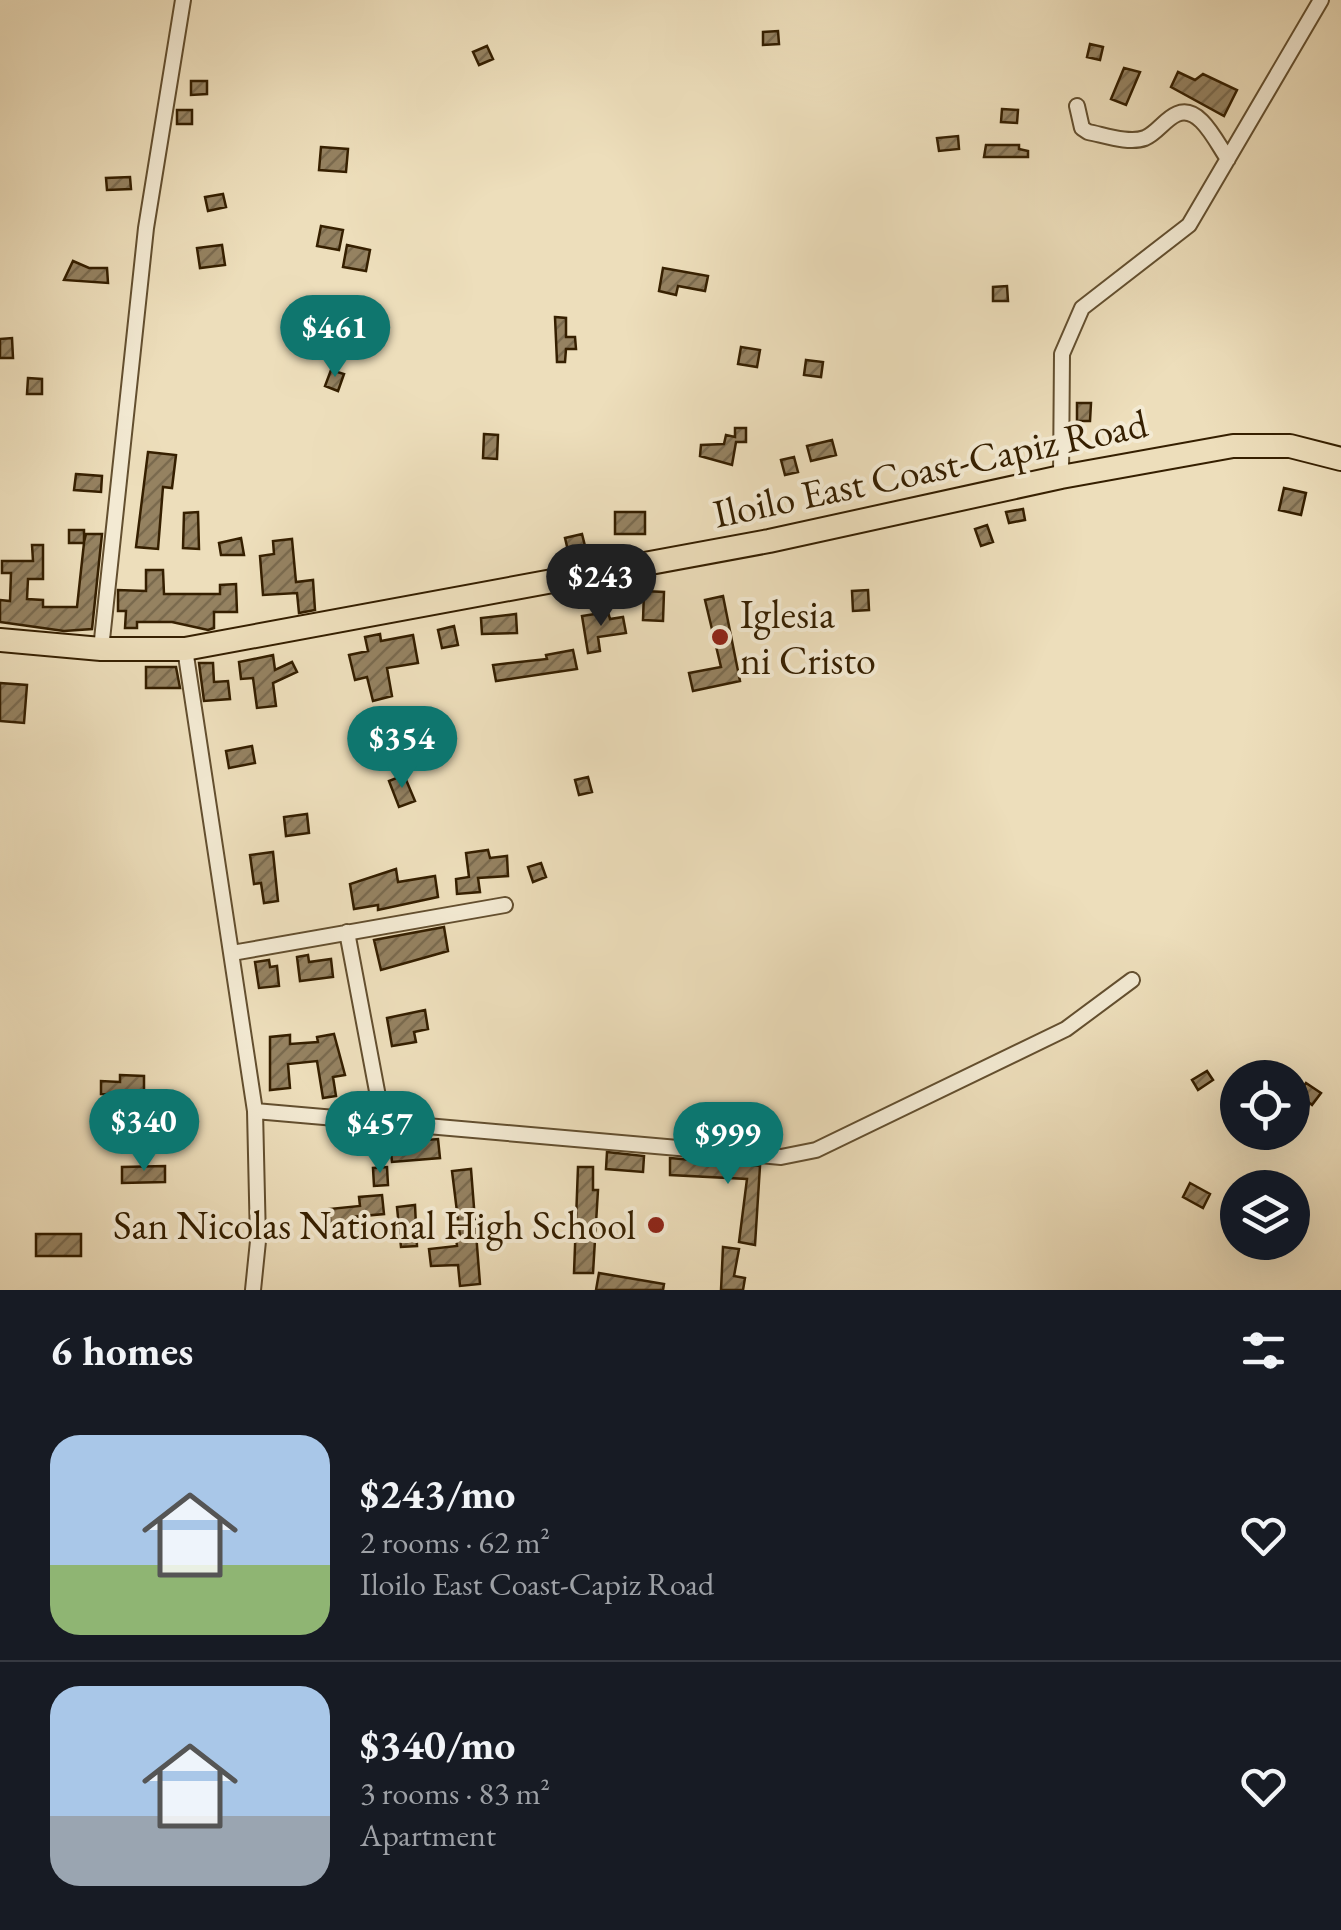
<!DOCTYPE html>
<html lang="en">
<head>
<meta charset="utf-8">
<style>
  body { margin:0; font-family:"EB Garamond",serif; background:#20242c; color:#f1f3f6; height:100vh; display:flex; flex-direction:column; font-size:38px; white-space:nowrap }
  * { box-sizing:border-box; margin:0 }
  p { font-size:32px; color:#9ea1a6 }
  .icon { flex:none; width:55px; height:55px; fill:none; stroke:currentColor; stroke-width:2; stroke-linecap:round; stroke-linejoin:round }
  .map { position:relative; height:1290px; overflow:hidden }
  .drawer { display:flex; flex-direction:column; background:#171b24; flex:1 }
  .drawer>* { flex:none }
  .buttons { position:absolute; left:1220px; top:1060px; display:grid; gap:20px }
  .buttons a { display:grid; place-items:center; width:90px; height:90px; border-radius:50%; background:#171b24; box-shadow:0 10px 40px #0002; font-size:50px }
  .price { position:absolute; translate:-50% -85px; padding:0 22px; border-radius:35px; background:#0f766e; color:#fff; font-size:32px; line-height:65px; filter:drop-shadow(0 2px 5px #0008) }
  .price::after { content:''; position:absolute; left:50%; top:60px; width:30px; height:22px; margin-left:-15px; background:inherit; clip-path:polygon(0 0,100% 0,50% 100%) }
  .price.selected { background:#222; color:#fff }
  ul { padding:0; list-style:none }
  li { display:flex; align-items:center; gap:30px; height:250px; padding:0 50px }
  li+li { border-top:2px solid #363941 }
  li span { display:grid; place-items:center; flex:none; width:280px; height:200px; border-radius:30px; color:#555 }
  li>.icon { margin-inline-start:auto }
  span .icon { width:120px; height:120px; fill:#fffc; stroke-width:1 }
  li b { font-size:42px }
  h2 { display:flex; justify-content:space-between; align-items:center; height:120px; padding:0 50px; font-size:42px }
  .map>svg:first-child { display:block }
  .building { fill:url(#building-hatch); stroke:#351f00; stroke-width:2.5 }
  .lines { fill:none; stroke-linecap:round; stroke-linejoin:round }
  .street-casing { stroke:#634f2f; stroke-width:18 }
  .primary-casing { stroke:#351f00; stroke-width:26 }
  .street { stroke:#f3ead3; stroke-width:14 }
  .primary { stroke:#eddebb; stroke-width:22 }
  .poi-dot { fill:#8f2418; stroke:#f3ead3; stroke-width:4 }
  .labels { text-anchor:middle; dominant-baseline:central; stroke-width:8; stroke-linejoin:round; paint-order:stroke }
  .street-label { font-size:40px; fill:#351f00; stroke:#f3ead3 }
  .poi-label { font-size:40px; fill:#351f00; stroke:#f3ead3; text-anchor:start }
</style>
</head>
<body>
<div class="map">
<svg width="1341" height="1290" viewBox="0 0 1341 1290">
  <defs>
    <pattern id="building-hatch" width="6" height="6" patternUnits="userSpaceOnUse" patternTransform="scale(2.5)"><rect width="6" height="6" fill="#958261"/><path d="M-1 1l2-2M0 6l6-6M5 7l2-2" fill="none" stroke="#7a6a4e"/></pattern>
  </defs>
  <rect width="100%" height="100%" fill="#eddebb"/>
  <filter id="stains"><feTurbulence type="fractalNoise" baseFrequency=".002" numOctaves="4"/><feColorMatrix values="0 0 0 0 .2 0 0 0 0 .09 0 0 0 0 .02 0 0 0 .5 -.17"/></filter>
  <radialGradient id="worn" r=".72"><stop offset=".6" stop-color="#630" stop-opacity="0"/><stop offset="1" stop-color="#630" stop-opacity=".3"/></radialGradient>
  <path class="building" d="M 778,31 L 779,44 L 763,45 L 763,32 Z
    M 1090,44 L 1103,47 L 1100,60 L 1087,57 Z
    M 487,46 L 493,59 L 479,65 L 473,52 Z
    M 1124,68 L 1140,72 L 1126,105 L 1111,99 Z
    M 1178,72 L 1195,80 L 1203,74 L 1237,90 L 1224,116 L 1171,87 Z
    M 191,81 L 207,81 L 207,94 L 191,95 Z
    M 1002,109 L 1018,110 L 1017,123 L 1001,122 Z
    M 177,110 L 192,110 L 192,124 L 177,124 Z
    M 958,136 L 959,149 L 939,151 L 937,138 Z
    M 986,145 L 1019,145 L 1019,149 L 1028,151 L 1028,157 L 984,157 Z
    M 321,147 L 348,149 L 346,172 L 319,170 Z
    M 130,177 L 131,189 L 107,190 L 106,178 Z
    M 223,194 L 226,207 L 208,211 L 205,197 Z
    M 321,226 L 343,230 L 339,250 L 317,246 Z
    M 222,245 L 225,265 L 200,268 L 197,248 Z
    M 347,245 L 370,250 L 366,271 L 343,267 Z
    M 73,261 L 89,268 L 107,268 L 108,283 L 64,280 Z
    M 663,268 L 708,276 L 705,291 L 678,286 L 676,295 L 659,291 Z
    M 1007,286 L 1008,301 L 993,301 L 993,287 Z
    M 555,317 L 566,318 L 566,337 L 575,337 L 576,349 L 566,349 L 565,362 L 557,362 Z
    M 12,338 L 13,358 L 0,358 L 0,339 Z
    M 741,347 L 760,350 L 757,367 L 738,364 Z
    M 806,360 L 823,362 L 821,377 L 804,375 Z
    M 331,370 L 344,374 L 338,391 L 325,386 Z
    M 28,378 L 42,379 L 42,394 L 27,394 Z
    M 1077,403 L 1091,403 L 1090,421 L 1077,421 Z
    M 735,428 L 746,428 L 746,442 L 736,442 L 732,465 L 700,456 L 701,445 L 724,444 L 726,435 L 735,437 Z
    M 484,434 L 498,435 L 497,459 L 483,458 Z
    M 832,440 L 836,455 L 811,461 L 807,446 Z
    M 148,452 L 176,455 L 172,488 L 163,487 L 158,549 L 136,547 Z
    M 794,457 L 798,472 L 785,475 L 781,460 Z
    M 76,474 L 102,476 L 101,492 L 74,490 Z
    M 1284,488 L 1306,493 L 1301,515 L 1279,510 Z
    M 1023,509 L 1025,520 L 1009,523 L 1006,512 Z
    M 198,512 L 199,549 L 183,548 L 184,513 Z
    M 615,512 L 645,512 L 645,534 L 615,534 Z
    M 987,525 L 993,542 L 981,546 L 975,529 Z
    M 69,530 L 84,530 L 84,542 L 86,534 L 102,534 L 92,629 L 64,631 L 0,622 L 0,600 L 10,601 L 11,573 L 2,573 L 2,561 L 33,561 L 32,545 L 43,545 L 43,579 L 28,579 L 27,599 L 43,600 L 43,607 L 77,607 L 84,543 L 69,543 Z
    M 582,534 L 586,550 L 569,555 L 565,538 Z
    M 241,538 L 244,555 L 221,555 L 219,543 Z
    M 292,539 L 296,582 L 313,580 L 315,610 L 299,613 L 297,593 L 263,595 L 260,556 L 274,554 L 273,541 Z
    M 146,570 L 163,570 L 164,594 L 220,594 L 220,585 L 236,584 L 237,612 L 214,612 L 214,628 L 208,630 L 172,622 L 137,622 L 137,628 L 125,628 L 126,611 L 118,611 L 118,590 L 146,591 Z
    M 868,590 L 869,610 L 853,611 L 852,591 Z
    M 644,591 L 664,592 L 663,621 L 643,620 Z
    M 723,596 L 740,681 L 693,691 L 689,673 L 721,667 L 705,600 Z
    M 608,612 L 610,619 L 623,617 L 626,633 L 598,637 L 600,651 L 588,653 L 582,616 Z
    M 516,614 L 517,633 L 482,634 L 481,618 Z
    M 454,626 L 458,645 L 442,648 L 438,630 Z
    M 380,634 L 381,641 L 413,635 L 418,663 L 387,668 L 392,696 L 373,701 L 367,677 L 355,680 L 349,655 L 368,651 L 365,637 Z
    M 573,650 L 577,669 L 496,681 L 493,665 L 547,659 L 546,655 Z
    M 273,655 L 275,670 L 292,662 L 297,672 L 273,683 L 276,706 L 257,708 L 253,678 L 241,679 L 239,662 Z
    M 199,663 L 213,663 L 214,682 L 228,681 L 230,699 L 204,701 Z
    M 146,667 L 176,667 L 180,688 L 146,688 Z
    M 0,683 L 27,685 L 24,723 L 0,721 Z
    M 252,746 L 255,763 L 229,768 L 226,751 Z
    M 404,775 L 415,801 L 399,807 L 389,781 Z
    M 588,777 L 592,792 L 579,795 L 575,780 Z
    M 307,814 L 309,833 L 286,836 L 284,817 Z
    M 488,850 L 490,858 L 507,856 L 508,876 L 478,878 L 480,892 L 457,894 L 456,879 L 469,877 L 466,853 Z
    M 273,852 L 278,901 L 264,903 L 261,883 L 254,884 L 250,855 Z
    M 541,863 L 546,877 L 533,882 L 528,867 Z
    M 396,869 L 398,882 L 435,876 L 438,897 L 378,910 L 378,905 L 354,909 L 350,884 Z
    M 444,927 L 448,951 L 381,970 L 374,940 Z
    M 308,955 L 309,962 L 331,959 L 333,977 L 300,981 L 297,957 Z
    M 269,960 L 270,967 L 277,966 L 279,986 L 259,988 L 255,962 Z
    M 425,1010 L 428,1029 L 414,1032 L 416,1042 L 392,1046 L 387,1018 Z
    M 334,1034 L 345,1075 L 333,1077 L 336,1096 L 323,1098 L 317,1061 L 288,1064 L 290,1088 L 270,1090 L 270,1037 L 290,1035 L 290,1044 L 318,1042 L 317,1037 Z
    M 1207,1071 L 1213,1080 L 1198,1090 L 1192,1080 Z
    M 120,1075 L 144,1076 L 144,1095 L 101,1094 L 101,1081 L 120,1082 Z
    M 1306,1083 L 1321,1093 L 1312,1105 L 1298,1094 Z
    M 438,1139 L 440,1158 L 392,1162 L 390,1143 Z
    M 607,1152 L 644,1156 L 643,1172 L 606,1169 Z
    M 670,1158 L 760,1166 L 755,1245 L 739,1242 L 747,1179 L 670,1175 Z
    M 165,1166 L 165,1182 L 122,1183 L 122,1167 Z
    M 387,1167 L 388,1185 L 374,1186 L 373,1168 Z
    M 578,1167 L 593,1167 L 593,1190 L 598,1190 L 593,1273 L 574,1273 Z
    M 471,1169 L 480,1284 L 460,1286 L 458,1265 L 431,1266 L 429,1249 L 457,1246 L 456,1237 L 460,1236 L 452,1171 Z
    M 1190,1183 L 1210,1194 L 1203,1208 L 1183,1197 Z
    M 382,1195 L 384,1214 L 352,1217 L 353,1227 L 331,1229 L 329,1209 L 360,1206 L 359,1197 Z
    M 415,1205 L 417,1246 L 401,1247 L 397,1207 Z
    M 36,1234 L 81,1234 L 81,1256 L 36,1256 Z
    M 723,1247 L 739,1249 L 734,1276 L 745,1278 L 743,1290 L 721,1290 Z
    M 599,1273 L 664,1284 L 663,1290 L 596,1290 Z"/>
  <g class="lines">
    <defs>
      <path id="street" d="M 1077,106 L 1082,128 L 1088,132 C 1104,135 1129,144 1145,138 C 1157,133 1165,119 1177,114 C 1200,104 1217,144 1228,159
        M 1061,477 L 1062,354 L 1082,308 L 1189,225 L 1321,0
        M 101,649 L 146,228 L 183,0
        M 185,649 L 255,1111 L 258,1241 L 253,1290
        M 347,932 L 383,1123
        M 232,953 L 505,905
        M 255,1111 L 781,1157 L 816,1150 L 1066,1029 L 1132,980"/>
      <path id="primary" d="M 0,640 L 101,649 L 185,649 L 769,541 L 1061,477 L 1233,446 L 1290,446 L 1341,459"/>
    </defs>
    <use href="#street" class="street-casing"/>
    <use href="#primary" class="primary-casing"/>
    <use href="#street" class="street"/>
    <use href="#primary" class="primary"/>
  </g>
  <g class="poi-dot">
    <circle cx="720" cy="637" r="10"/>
    <circle cx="656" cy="1225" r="10"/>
  </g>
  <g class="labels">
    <g class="street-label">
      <text transform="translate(930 468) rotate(-12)">Iloilo East Coast-Capiz Road</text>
    </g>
    <g class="poi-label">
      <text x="740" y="614">Iglesia<tspan x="740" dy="46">ni Cristo</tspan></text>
      <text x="636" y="1225" text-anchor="end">San Nicolas National High School</text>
    </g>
  </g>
  <rect width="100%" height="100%" filter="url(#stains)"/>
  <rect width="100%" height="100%" fill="url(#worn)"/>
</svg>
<div class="buttons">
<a><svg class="icon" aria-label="locate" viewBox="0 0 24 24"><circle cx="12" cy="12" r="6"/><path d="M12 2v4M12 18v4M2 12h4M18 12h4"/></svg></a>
<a><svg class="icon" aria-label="layers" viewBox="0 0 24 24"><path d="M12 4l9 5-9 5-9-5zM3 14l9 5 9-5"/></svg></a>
</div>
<b class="price" style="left:335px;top:380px">$461</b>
<b class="price selected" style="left:601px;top:629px">$243</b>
<b class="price" style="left:402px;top:791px">$354</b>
<b class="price" style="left:144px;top:1174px">$340</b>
<b class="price" style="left:380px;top:1176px">$457</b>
<b class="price" style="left:728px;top:1187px">$999</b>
</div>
<section class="drawer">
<h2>6 homes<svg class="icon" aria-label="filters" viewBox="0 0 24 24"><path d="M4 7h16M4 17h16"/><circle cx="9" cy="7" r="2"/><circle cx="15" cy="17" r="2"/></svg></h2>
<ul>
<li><span style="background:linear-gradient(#a9c7e8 65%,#8fb573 0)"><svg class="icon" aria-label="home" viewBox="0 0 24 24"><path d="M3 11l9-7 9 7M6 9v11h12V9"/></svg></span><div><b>$243/mo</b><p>2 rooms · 62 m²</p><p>Iloilo East Coast-Capiz Road</p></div><svg class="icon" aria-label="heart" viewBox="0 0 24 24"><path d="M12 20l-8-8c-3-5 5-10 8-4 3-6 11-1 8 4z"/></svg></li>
<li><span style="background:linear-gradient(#a9c7e8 65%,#9aa5b1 0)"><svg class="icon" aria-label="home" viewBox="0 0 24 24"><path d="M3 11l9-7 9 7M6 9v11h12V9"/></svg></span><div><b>$340/mo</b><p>3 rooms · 83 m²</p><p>Apartment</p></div><svg class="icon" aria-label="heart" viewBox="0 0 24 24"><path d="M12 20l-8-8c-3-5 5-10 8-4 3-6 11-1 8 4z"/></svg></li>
</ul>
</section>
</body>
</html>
